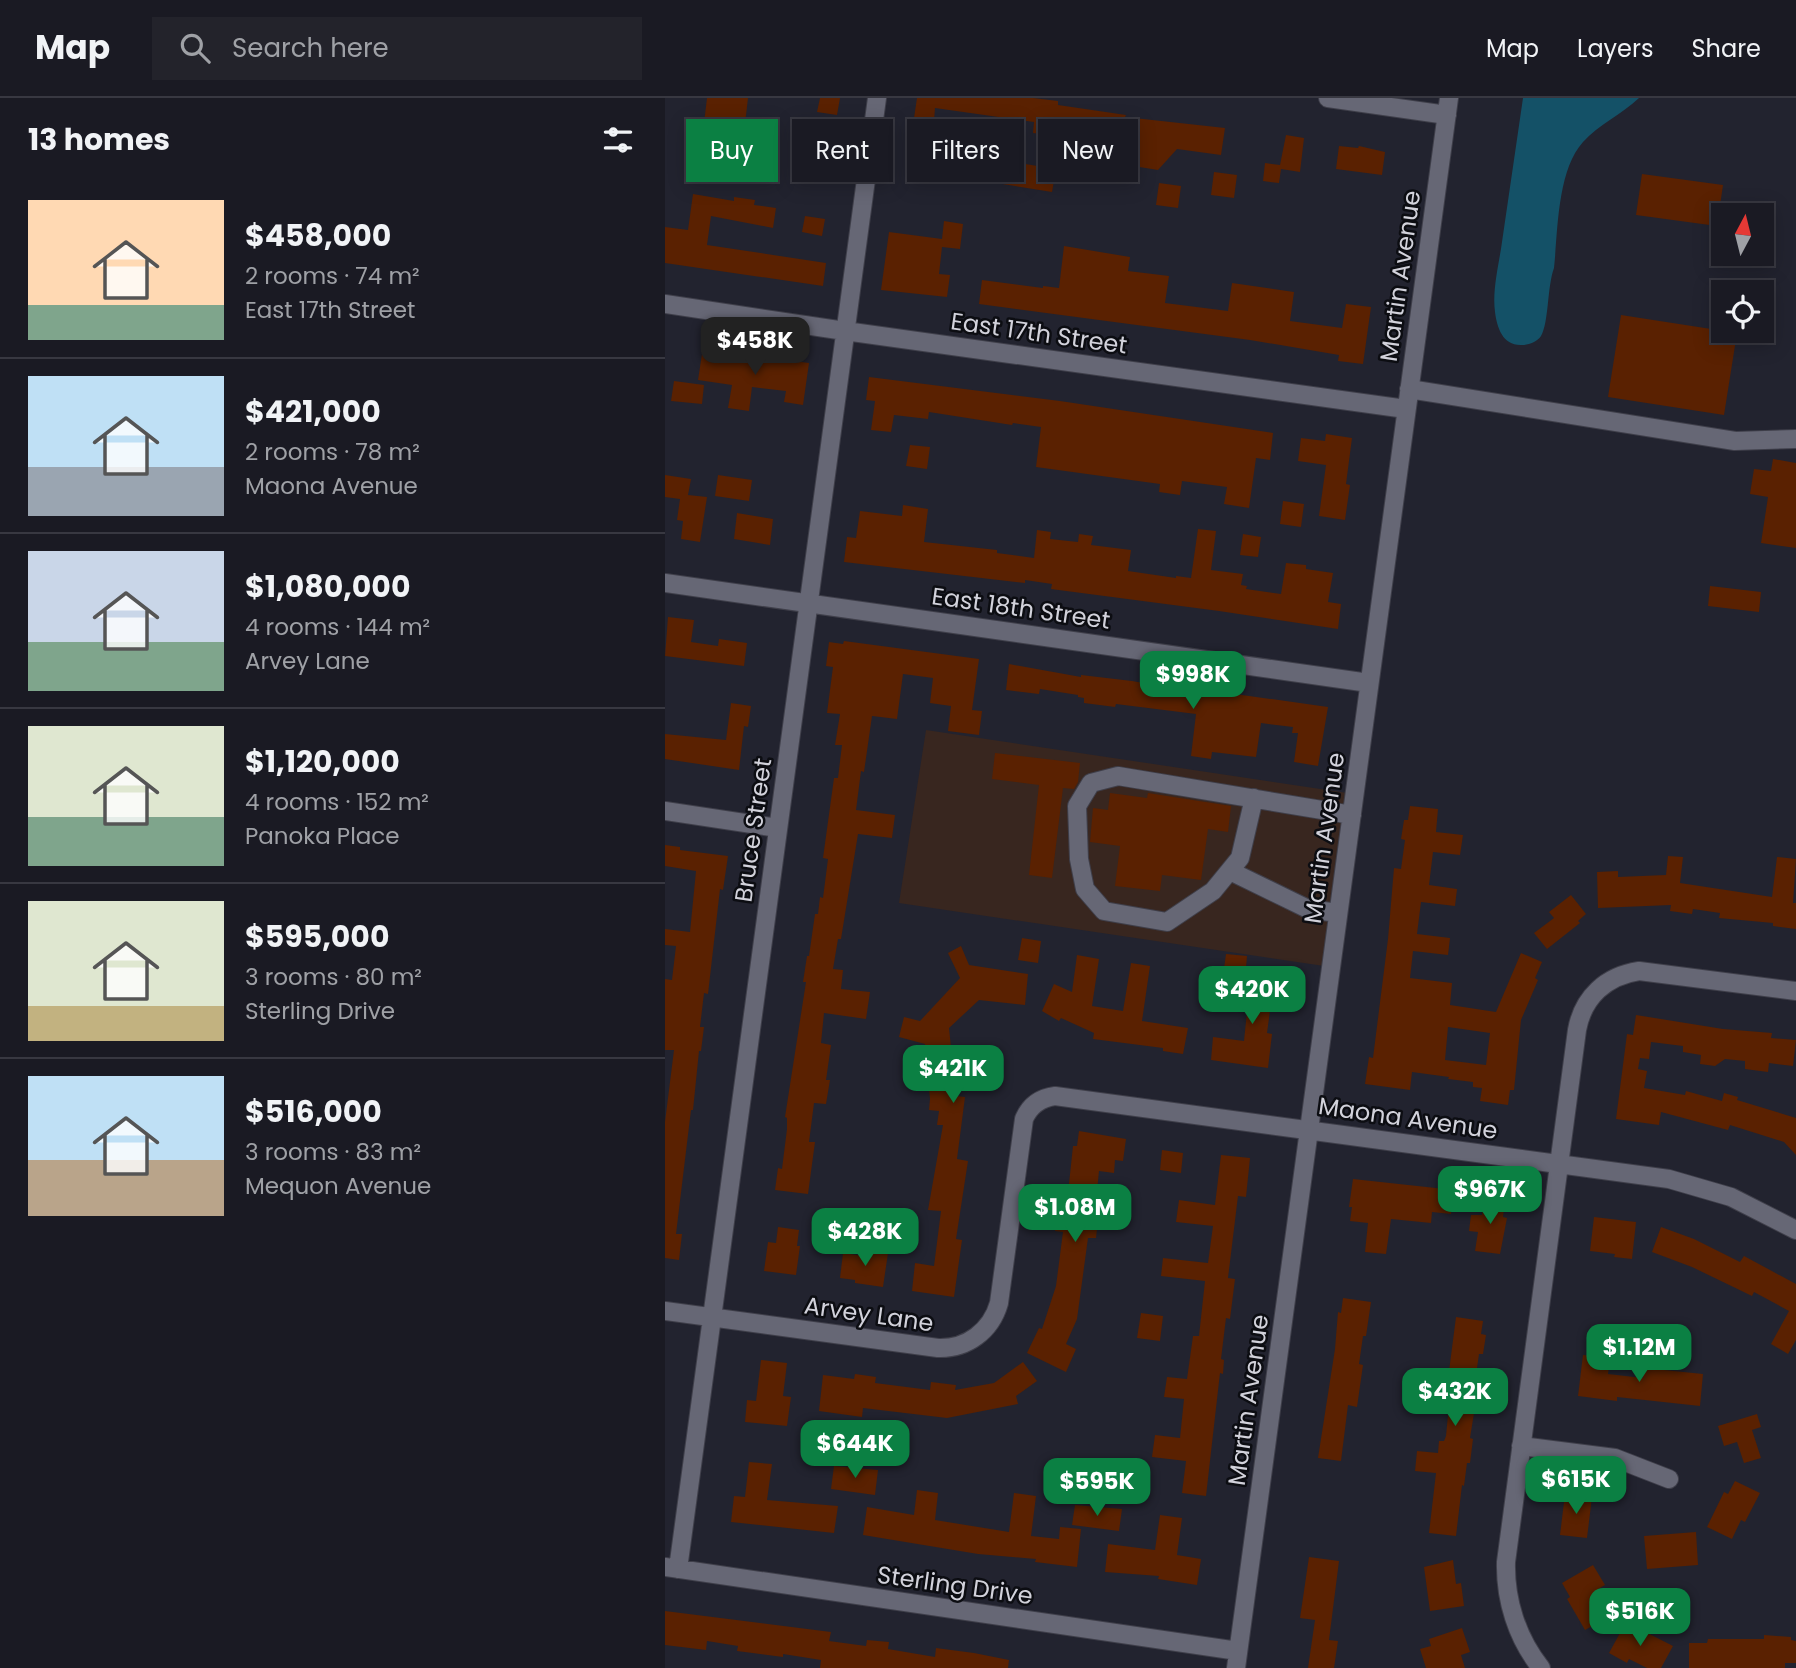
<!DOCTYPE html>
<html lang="en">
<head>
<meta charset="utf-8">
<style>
  body { margin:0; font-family:Poppins,sans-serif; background:#23232b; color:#f1f3f6; height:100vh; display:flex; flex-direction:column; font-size:26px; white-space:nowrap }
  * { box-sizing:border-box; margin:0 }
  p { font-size:23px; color:#9fa1a6 }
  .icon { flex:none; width:38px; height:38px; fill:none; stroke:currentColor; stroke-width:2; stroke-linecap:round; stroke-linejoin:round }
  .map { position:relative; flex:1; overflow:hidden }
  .side { display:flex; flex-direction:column; background:#1a1a23; width:665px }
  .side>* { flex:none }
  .hud { position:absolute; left:21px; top:21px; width:665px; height:63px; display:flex; gap:14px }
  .needle { width:46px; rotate:7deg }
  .fabs { position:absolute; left:1046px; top:105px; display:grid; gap:14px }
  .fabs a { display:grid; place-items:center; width:63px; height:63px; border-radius:0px; background:#1a1a23; box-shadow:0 4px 18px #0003,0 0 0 2px #383841; font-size:35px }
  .price { position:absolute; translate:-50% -60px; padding:0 16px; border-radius:14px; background:#0b8043; color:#fff; font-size:23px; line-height:46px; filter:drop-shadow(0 2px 4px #0008) }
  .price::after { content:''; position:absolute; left:50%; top:42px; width:21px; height:16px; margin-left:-10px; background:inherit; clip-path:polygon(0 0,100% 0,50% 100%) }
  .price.selected { background:#222; color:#fff }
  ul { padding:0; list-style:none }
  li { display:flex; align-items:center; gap:21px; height:175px; padding:0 28px }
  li+li { border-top:2px solid #383841 }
  li span { display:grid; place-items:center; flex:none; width:196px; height:140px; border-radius:0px; color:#555 }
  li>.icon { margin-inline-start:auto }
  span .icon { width:84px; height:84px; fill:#fffc; stroke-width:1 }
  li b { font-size:30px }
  h2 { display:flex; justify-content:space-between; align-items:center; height:84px; padding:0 28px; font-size:30px }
  .chip { padding:0 24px; border-radius:0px; background:#1a1a23; box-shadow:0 4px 18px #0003,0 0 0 2px #383841; font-size:24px; line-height:63px }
  .chip.selected { background:#0b8043; color:#fff }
  header { display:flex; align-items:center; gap:42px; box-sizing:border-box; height:98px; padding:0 35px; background:#1a1a23; border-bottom:2px solid #383841 }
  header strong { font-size:33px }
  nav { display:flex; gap:38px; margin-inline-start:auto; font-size:24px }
  .search { width:490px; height:63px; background:#23232b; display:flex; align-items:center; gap:18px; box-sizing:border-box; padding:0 24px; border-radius:0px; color:#9fa1a6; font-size:26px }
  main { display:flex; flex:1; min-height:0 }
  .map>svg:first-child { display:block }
  .commercial { fill:#38261f }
  .water { fill:#145167 }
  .building { fill:#5a2101; fill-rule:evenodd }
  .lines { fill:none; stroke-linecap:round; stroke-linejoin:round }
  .minor-casing { stroke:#3f3f4a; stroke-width:20 }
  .minor { stroke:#666775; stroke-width:18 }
  .labels { text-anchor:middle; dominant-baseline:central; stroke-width:5; stroke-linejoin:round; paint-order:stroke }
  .street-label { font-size:24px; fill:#d2d2db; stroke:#0c0d12 }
</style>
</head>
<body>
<header>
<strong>Map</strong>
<div class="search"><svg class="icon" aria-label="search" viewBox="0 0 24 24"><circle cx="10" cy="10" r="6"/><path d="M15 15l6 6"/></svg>Search here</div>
<nav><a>Map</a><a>Layers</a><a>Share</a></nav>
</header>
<main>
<section class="side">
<h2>13 homes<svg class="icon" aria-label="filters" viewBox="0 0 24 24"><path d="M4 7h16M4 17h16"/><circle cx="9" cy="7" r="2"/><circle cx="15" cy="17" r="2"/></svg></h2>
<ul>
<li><span style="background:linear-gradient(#ffd9b3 75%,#7fa58c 0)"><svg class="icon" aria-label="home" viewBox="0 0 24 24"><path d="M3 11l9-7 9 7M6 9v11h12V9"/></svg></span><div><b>$458,000</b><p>2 rooms · 74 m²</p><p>East 17th Street</p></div></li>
<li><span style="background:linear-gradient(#bfe0f5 65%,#9aa5b1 0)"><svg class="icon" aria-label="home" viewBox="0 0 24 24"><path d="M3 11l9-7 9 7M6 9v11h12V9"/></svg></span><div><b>$421,000</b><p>2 rooms · 78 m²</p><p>Maona Avenue</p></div></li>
<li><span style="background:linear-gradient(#c9d6e8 65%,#7fa58c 0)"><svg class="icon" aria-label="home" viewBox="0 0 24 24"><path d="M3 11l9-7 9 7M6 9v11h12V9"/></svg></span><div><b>$1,080,000</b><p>4 rooms · 144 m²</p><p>Arvey Lane</p></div></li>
<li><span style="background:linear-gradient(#dfe7d0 65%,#7fa58c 0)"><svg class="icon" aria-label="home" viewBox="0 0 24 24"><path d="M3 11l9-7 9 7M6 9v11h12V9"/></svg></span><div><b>$1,120,000</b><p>4 rooms · 152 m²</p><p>Panoka Place</p></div></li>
<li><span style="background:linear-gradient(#dfe7d0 75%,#c2b280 0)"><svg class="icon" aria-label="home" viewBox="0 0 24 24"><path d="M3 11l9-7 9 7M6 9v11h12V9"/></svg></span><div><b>$595,000</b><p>3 rooms · 80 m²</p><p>Sterling Drive</p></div></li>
<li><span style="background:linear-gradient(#bfe0f5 60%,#b9a48a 0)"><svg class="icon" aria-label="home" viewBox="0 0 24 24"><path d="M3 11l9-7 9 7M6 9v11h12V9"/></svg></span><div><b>$516,000</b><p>3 rooms · 83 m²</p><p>Mequon Avenue</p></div></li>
</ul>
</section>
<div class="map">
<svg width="1131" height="1570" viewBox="0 0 1131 1570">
  <rect width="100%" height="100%" fill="#22232f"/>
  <path class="commercial" d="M 261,632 L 689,696 L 666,869 L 234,805 Z"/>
  <path class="water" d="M 858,0 L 974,0 C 956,17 934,26 918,44 C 892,73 893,133 889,170 C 882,189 884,224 876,238 C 872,244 864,247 857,247 C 838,248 832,230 830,214 C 827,192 834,166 837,144 C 844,96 851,48 858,0 Z"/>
  <path class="building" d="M 42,0 L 83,0 L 80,26 L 60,23 L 59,28 L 39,25 Z
    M 155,0 L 175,0 L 172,17 L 152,14 Z
    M 252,0 L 368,0 L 393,3 L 393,7 L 461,17 L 460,19 L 560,30 L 556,57 L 512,51 L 493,72 L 462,67 L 466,42 L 438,39 L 434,67 L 412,64 L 415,41 L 368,35 L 369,24 L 270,10 L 266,63 L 243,60 Z
    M 621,37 L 639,40 L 635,74 L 616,71 L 614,85 L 598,83 L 600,65 L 615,67 Z
    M 674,48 L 693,50 L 694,48 L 720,54 L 717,77 L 671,71 Z
    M 285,54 L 391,71 L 387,94 L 282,77 Z
    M 549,74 L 572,77 L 569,100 L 546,97 Z
    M 977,76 L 1058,87 L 1052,128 L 971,117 Z
    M 494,85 L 516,88 L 513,110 L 491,107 Z
    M 28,96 L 69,103 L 69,99 L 90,102 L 89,107 L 111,110 L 108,130 L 46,118 L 42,147 L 161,165 L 158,188 L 0,165 L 0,129 L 23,132 Z
    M 140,118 L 160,121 L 157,138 L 137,134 Z
    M 279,123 L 298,126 L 295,151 L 277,149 L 274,176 L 285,177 L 282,199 L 216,192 L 224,134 L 277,141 Z
    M 399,148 L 465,159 L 463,173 L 504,178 L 500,205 L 563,213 L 567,185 L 588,188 L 629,194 L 625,223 L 677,230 L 681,206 L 706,209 L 698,266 L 673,263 L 674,257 L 585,242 L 314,206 L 317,182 L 378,190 L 378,188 L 394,190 Z
    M 956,217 L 1072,235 L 1059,317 L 943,299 Z
    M 49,253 L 144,265 L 138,307 L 119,304 L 121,293 L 87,289 L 84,313 L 63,310 L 67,287 L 33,282 L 37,256 L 48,258 Z
    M 204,279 L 395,303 L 608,335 L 605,362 L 591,360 L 584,410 L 559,406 L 562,389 L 517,383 L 515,397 L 494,394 L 495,386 L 371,369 L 376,329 L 348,325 L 347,327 L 264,314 L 263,321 L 229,317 L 226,334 L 206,332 L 210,303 L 201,302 Z
    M 9,283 L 39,287 L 37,306 L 6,303 Z
    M 661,336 L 687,340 L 681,386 L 685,387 L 680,422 L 654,418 L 661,367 L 633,363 L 636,340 L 660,343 Z
    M 245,347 L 265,349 L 262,371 L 241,368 Z
    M 1108,361 L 1131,365 L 1131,450 L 1096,445 L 1103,399 L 1085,396 L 1089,371 L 1106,373 Z
    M 0,377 L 26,381 L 23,397 L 42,399 L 35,444 L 16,441 L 18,423 L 12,422 L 15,401 L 0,399 Z
    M 53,377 L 87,382 L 84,403 L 50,398 Z
    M 618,403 L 639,406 L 636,429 L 615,426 Z
    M 238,407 L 263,411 L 259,444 L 332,452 L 332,455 L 369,460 L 372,432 L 386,434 L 385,441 L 413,444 L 414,436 L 428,438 L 426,447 L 466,452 L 463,473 L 511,480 L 511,478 L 526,480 L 533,431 L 551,433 L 546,472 L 578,476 L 576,487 L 582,488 L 581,491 L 616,496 L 621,465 L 641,467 L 641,471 L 668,475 L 663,504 L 676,506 L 673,531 L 554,513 L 386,491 L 387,486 L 360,482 L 360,485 L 179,464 L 182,439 L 191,440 L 195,413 L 237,418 Z
    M 72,415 L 108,421 L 105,447 L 69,441 Z
    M 578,436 L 596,439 L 593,459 L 575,457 Z
    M 1045,488 L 1096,494 L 1094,514 L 1043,508 Z
    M 3,519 L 29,522 L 26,544 L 53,548 L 54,541 L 82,545 L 79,568 L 0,558 Z
    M 179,543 L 314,561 L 307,612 L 317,613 L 314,637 L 283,633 L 286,608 L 265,605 L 268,580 L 238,576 L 232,621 L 207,618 L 199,674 L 196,673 L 191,712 L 230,717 L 227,740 L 193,736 L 176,841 L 173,841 L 168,871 L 178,872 L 176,891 L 205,894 L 201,921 L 159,915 L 156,945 L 166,947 L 161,982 L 165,982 L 161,1006 L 149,1005 L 144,1044 L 150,1044 L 143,1096 L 110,1092 L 113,1070 L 117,1071 L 122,1031 L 122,1020 L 120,1019 L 141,884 L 138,884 L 142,858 L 144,858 L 150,816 L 153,816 L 155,799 L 158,800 L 163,761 L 158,760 L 169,680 L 173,680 L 177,647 L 170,647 L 175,616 L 162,615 L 168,569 L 161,568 L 164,544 L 178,546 Z
    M 344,566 L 416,579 L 416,577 L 467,583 L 501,589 L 501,593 L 541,599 L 542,592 L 663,609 L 653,668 L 629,664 L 633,635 L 627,635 L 628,629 L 596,625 L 591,659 L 547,654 L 546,661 L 526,658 L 531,616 L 451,606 L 450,609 L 419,605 L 419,600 L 413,599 L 413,597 L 375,591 L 374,596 L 341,592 Z
    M 66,605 L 86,608 L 83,629 L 79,628 L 74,672 L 0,661 L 0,636 L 61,642 Z
    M 330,655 L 415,665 L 413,684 L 409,691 L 398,690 L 387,780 L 364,777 L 374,687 L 327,681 Z
    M 445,695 L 482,700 L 483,695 L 566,708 L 563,734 L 543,731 L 536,782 L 497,777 L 495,793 L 450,788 L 455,748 L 425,744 L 428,710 L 443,712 Z
    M 745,708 L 773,711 L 771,734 L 798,737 L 795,757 L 768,754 L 764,787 L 792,791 L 790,808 L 756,804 L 752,836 L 785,840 L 783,857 L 748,853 L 745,880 L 787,885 L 785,907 L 831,914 L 856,855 L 877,864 L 870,880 L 873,882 L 856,922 L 849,992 L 845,992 L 843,1007 L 815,1003 L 817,990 L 808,989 L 808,984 L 783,981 L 784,979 L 747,974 L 745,992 L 700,986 L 704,959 L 708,960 L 723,841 L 729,770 L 736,771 L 740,742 L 736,741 L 739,722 L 743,722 ZM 783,929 L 825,935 L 821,967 L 780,962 Z
    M 0,747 L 15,749 L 15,752 L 63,758 L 58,792 L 55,791 L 43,896 L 39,895 L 35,929 L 39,929 L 36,953 L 34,953 L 28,1012 L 26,1012 L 11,1136 L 17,1136 L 14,1162 L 0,1160 L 0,1024 L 9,952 L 0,952 L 0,881 L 7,882 L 11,848 L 0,847 L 0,831 L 25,834 L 31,773 L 0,768 Z
    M 1003,758 L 1018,759 L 1015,785 L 1107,799 L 1112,759 L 1131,761 L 1128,805 L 1131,805 L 1131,831 L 1108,828 L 1108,825 L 1054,820 L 1055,815 L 1028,811 L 1027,816 L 1005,813 L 1006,807 L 933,810 L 932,774 L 953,773 L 953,779 L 1001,777 Z
    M 906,797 L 921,816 L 913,823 L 915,825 L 882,851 L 869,835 L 889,820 L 884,814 Z
    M 357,840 L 376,843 L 373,865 L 353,862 Z
    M 296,848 L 304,867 L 363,876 L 360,907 L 314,902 L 284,930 L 291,998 L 300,999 L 292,1061 L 303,1063 L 291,1141 L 297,1142 L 289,1199 L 247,1193 L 250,1165 L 269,1168 L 276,1113 L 263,1112 L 278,1027 L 272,1027 L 274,1013 L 264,1012 L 265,1001 L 260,946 L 234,939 L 239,919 L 255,923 L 295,880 L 283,855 Z
    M 561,856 L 582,858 L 580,881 L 558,878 Z
    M 412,857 L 434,861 L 427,908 L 458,913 L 466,865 L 485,868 L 477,923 L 523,930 L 518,956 L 498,953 L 498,950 L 428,941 L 429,935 L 396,920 L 394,923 L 377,913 L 389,886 L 407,894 Z
    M 584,873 L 614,878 L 612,898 L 607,898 L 602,935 L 607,936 L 603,970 L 546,962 L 548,939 L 579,943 L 582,914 L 578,914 Z
    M 971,917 L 1058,931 L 1107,935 L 1106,940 L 1131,942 L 1128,968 L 1104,965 L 1103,974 L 1080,971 L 1080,963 L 1060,961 L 1050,968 L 1035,966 L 1036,957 L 1018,954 L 1018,948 L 986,944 L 984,961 L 975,960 L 973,971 L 982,973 L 979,990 L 1020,997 L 1021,993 L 1057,1003 L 1059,995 L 1073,999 L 1072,1002 L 1131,1020 L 1131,1057 L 1119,1044 L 1065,1027 L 1063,1032 L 996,1014 L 994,1027 L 951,1021 L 962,936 L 968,937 Z
    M 414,1033 L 461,1041 L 458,1063 L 450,1062 L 449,1075 L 434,1073 L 431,1103 L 435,1104 L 431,1140 L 423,1140 L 412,1221 L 401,1246 L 411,1251 L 401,1274 L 362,1255 L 374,1230 L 377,1231 L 391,1188 L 398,1134 L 390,1133 L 392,1113 L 401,1114 L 408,1048 L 412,1048 Z
    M 497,1052 L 518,1055 L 516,1075 L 495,1072 Z
    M 556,1057 L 585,1060 L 581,1099 L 573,1098 L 563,1180 L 570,1181 L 565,1221 L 561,1220 L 556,1261 L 559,1262 L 558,1276 L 555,1275 L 541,1398 L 517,1395 L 521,1363 L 487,1359 L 490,1337 L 515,1340 L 519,1301 L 499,1299 L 502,1279 L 522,1281 L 528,1238 L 534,1238 L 540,1183 L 496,1178 L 498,1160 L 543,1165 L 548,1128 L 511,1124 L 514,1102 L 550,1107 Z
    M 688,1081 L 789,1092 L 786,1116 L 767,1114 L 766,1125 L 726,1121 L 721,1156 L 700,1154 L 703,1125 L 685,1123 L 687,1109 L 684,1109 Z
    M 820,1099 L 840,1102 L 838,1119 L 842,1120 L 835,1156 L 810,1153 L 813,1134 L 804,1133 L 806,1117 L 817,1117 Z
    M 929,1119 L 971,1124 L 967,1161 L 949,1159 L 950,1156 L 925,1153 Z
    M 113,1129 L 134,1132 L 132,1148 L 135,1148 L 131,1177 L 99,1173 L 103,1144 L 111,1145 Z
    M 996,1129 L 1029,1141 L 1075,1164 L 1079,1158 L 1131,1186 L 1131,1242 L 1123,1256 L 1106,1246 L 1124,1213 L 1089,1194 L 1087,1198 L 1027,1169 L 987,1154 Z
    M 199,1152 L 223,1155 L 218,1189 L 190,1185 L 190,1182 L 175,1180 L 178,1155 L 198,1158 Z
    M 678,1200 L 706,1204 L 701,1238 L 698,1238 L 694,1266 L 698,1267 L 692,1309 L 683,1307 L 676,1363 L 653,1360 L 670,1251 L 673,1214 L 676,1215 Z
    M 476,1215 L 498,1218 L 495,1243 L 472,1240 Z
    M 791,1219 L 818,1223 L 816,1236 L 821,1237 L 818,1256 L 814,1256 L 810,1284 L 814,1284 L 805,1340 L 808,1341 L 805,1365 L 802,1365 L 799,1388 L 797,1387 L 791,1438 L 764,1435 L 771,1375 L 750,1373 L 752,1353 L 773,1355 L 774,1343 L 779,1343 L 781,1338 L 784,1307 L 776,1306 L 779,1280 L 783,1281 Z
    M 918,1257 L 945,1260 L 943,1276 L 978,1280 L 979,1270 L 1038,1276 L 1035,1308 L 952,1299 L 952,1303 L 913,1298 Z
    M 96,1262 L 122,1265 L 118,1298 L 126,1299 L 122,1328 L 80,1324 L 82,1302 L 91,1303 Z
    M 358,1264 L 372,1283 L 351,1298 L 353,1306 L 282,1320 L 198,1310 L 197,1319 L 154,1313 L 158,1277 L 189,1281 L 190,1276 L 211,1279 L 210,1285 L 265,1292 L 266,1284 L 291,1287 L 290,1292 L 329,1285 Z
    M 1092,1316 L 1096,1329 L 1087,1332 L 1096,1360 L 1079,1365 L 1072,1344 L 1059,1348 L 1053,1328 Z
    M 84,1364 L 107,1366 L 102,1402 L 173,1408 L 169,1435 L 66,1424 L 69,1398 L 80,1399 Z
    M 169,1368 L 213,1372 L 210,1397 L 166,1391 Z
    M 1070,1383 L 1095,1395 L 1080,1424 L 1076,1422 L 1067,1441 L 1042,1429 L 1059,1394 L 1063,1396 Z
    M 252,1392 L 273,1395 L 270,1422 L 344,1434 L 349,1395 L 371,1398 L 366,1438 L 394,1441 L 395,1429 L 416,1431 L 412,1469 L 370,1464 L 371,1461 L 313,1456 L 198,1437 L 202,1409 L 249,1417 Z
    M 900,1396 L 927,1399 L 922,1440 L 895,1437 Z
    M 410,1407 L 457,1411 L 454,1433 L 407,1427 Z
    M 495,1417 L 517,1420 L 512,1457 L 536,1461 L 532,1487 L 493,1481 L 494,1478 L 440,1474 L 443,1446 L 490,1452 Z
    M 1031,1434 L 1033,1467 L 982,1471 L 979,1438 Z
    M 644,1459 L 674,1463 L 664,1542 L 673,1543 L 669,1570 L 643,1570 L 650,1522 L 635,1520 Z
    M 788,1462 L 791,1486 L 796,1485 L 799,1508 L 765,1513 L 759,1469 Z
    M 928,1467 L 940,1487 L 933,1491 L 938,1501 L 934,1504 L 943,1519 L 920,1532 L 902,1501 L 905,1499 L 897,1485 Z
    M 0,1513 L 166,1534 L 164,1543 L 201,1548 L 202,1542 L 224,1544 L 223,1551 L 270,1559 L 271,1550 L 309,1555 L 344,1562 L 343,1570 L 155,1570 L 156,1562 L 118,1556 L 118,1559 L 72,1553 L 73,1548 L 42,1543 L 41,1552 L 0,1547 Z
    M 961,1524 L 1008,1548 L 996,1570 L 982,1570 L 964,1561 L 962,1565 L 944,1555 Z
    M 797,1530 L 805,1554 L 796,1557 L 800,1570 L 761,1570 L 755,1551 L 766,1548 L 764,1541 Z
    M 1099,1537 L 1126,1539 L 1126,1542 L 1131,1543 L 1131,1565 L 1120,1565 L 1120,1570 L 1024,1570 L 1024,1545 L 1042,1545 L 1043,1541 L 1099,1541 Z"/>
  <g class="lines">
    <defs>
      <path id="minor" d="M 663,0 L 782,17
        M 0,206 L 180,233 L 741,311
        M 744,291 L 1070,343 L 1131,341
        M 0,485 L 704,585
        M 589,700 L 575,760 L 548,793 L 502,824 L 439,813 L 420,791 L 414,761 L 412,708 L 426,685 L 453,678 L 687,717
        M 0,713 L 113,730
        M 565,773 L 643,811 L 673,815
        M 0,1213 L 273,1250 C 302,1251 326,1233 334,1205 L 359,1021 C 365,1007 375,1000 390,998 L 1004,1081 L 1066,1099 L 1131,1132
        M 856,1348 L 950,1360 L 1004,1381
        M 0,1469 L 573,1553
        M 13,1471 L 212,0
        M 571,1570 L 784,0
        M 876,1570 C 852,1540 840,1502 841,1464 L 912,932 C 918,899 941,878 974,873 L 1131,893"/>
    </defs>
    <use href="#minor" class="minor-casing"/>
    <use href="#minor" class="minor"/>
  </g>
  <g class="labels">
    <g class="street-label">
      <text transform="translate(735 178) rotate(-82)">Martin Avenue</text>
      <text transform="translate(374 235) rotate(8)">East 17th Street</text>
      <text transform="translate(356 510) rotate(8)">East 18th Street</text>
      <text transform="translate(88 732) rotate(-82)">Bruce Street</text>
      <text transform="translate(659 740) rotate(-82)">Martin Avenue</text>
      <text transform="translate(743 1020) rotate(8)">Maona Avenue</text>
      <text transform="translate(204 1216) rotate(8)">Arvey Lane</text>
      <text transform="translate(583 1302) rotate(-82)">Martin Avenue</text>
      <text transform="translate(290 1487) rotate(8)">Sterling Drive</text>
    </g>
  </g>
</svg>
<div class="fabs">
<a><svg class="needle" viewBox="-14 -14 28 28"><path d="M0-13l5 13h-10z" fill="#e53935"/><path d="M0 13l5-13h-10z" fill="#9fa1a6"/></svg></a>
<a><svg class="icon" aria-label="locate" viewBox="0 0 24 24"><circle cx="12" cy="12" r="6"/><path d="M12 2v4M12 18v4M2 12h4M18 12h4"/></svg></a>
</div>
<b class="price selected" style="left:90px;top:279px">$458K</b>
<b class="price" style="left:528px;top:613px">$998K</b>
<b class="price" style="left:587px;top:928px">$420K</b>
<b class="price" style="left:288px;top:1007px">$421K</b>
<b class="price" style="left:825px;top:1128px">$967K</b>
<b class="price" style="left:410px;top:1146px">$1.08M</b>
<b class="price" style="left:200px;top:1170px">$428K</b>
<b class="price" style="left:974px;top:1286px">$1.12M</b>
<b class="price" style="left:790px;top:1330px">$432K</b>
<b class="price" style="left:190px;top:1382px">$644K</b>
<b class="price" style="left:911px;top:1418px">$615K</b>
<b class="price" style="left:432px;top:1420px">$595K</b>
<b class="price" style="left:975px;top:1550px">$516K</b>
<div class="hud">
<a class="chip selected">Buy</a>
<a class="chip">Rent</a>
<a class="chip">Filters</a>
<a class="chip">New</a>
</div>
</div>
</main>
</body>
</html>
